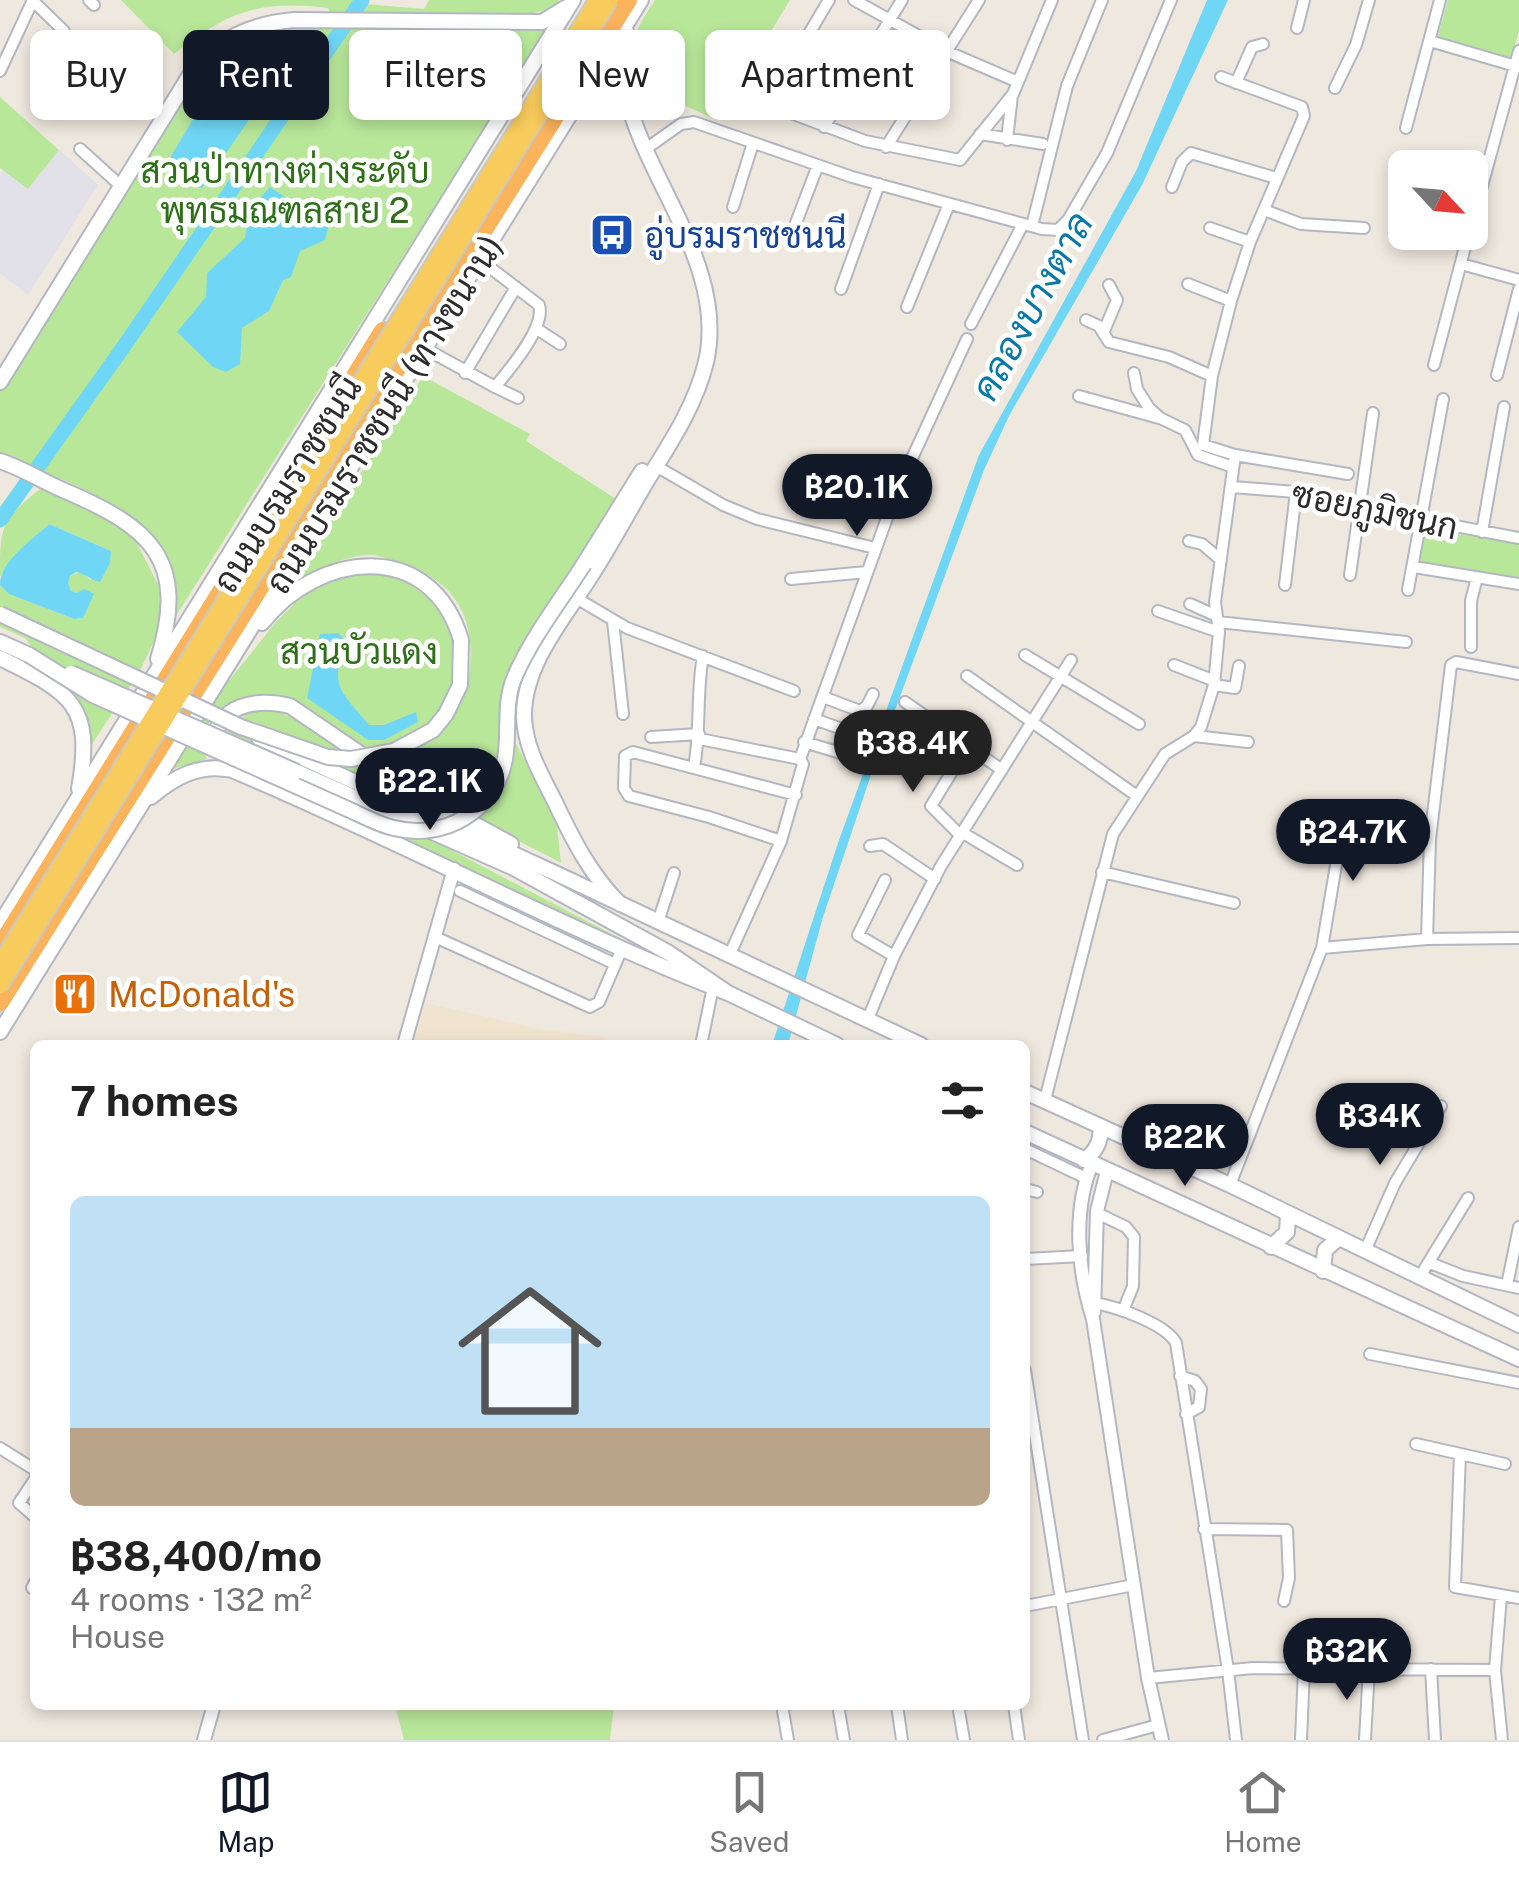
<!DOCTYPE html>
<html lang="en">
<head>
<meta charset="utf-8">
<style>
  body { margin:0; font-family:"Public Sans",Sarabun,sans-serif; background:#f2f2f2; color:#222; height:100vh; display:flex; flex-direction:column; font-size:38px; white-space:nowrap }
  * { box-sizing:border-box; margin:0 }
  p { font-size:32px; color:#767676 }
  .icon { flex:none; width:55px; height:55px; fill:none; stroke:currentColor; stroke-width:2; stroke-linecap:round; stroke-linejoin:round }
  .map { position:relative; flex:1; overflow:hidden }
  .panel { position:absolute; left:30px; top:1040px; width:1000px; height:670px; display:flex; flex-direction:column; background:#fff; border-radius:15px; box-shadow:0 5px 15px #0003 }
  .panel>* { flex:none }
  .top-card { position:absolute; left:30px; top:30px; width:1000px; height:90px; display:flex; gap:20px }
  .needle { width:65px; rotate:116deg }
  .fabs { position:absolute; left:1388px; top:150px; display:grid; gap:20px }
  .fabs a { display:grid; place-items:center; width:100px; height:100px; border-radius:15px; background:#fff; box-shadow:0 5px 15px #0003; font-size:50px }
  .price { position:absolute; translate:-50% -85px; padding:0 22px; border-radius:35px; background:#111827; color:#fff; font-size:32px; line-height:65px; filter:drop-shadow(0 2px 5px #0008) }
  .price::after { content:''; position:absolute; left:50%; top:60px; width:30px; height:22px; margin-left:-15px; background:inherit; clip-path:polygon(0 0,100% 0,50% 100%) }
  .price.selected { background:#222; color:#fff }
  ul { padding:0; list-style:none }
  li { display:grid; align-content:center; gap:20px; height:530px; padding:0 40px }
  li+li { border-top:2px solid #e0e0e0 }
  li span { display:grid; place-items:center; height:310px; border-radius:15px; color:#555 }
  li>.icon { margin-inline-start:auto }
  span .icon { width:180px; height:180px; fill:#fffc; stroke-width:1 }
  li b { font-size:42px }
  h2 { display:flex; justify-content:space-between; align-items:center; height:120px; padding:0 40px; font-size:42px }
  .tag { padding:0 35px; border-radius:15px; background:#fff; box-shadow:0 5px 15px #0003; font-size:35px; line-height:90px }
  .tag.selected { background:#111827; color:#fff }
  .menu { display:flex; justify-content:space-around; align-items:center; height:140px; border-top:2px solid #e0e0e0; background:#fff; font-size:28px; color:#767676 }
  .menu a { display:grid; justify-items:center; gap:5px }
  .menu .selected { color:#111827 }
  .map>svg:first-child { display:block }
  .industrial { fill:#e2e0e8 }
  .education { fill:#f1e4cf }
  .green { fill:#b8e79a }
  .water { fill:#6fd7f5 }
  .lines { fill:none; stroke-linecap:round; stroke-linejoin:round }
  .river { stroke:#6fd7f5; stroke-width:15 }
  .minor-casing { stroke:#b3b7c1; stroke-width:14 }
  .tertiary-casing { stroke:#b3b7c1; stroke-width:16 }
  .secondary-casing { stroke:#b3b7c1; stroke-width:18 }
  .trunk-casing { stroke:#c8c8c8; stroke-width:21 }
  .minor { stroke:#fff; stroke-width:10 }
  .tertiary { stroke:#fff; stroke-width:12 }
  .secondary { stroke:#fff; stroke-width:14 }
  .trunk { stroke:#fbb35c; stroke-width:18 }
  .secondary-bridge-casing { stroke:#b3b7c1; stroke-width:18; stroke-linecap:butt }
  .primary-bridge-casing { stroke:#c8c8c8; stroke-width:19; stroke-linecap:butt }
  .secondary-bridge { stroke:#fff; stroke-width:14 }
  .primary-bridge { stroke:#f7cc5c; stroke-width:15 }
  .labels { text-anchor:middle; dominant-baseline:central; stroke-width:9; stroke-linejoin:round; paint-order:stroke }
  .park-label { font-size:35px; fill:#2e7018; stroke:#fff }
  .transit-label { font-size:35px; fill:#164399; stroke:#fff; text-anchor:start }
  .street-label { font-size:35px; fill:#2d2d2d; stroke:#fff }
  .food-label { font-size:35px; fill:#c56008; stroke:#fff; text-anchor:start }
  .water-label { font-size:38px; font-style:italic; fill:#0778a7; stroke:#fff }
</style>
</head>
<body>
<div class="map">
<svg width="1519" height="1740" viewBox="0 0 1519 1740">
  <rect width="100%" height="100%" fill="#efe8df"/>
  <path class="industrial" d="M 59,150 L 98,185 L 28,295 L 0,273 L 0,175 L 3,170 L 28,189 Z"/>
  <path class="education" d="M 426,1003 L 544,1030 L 605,1037 L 602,1045 L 413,1045 Z"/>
  <path class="green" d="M 121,0 L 356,0 L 345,17 L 331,17 L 328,8 C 258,0 229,11 174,54 Z
    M 429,0 L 559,0 L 555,7 L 523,16 L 362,17 L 364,4 L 424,9 Z
    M 655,0 L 790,0 L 717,120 L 634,83 C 629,42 632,35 655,0 Z
    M 1448,0 L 1519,0 L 1519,31 L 1511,58 L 1437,39 Z
    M 296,25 L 549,26 L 176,616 C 174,604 174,590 171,577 C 155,507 60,479 0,455 L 0,390 L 19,366 L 203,69 L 252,31 Z
    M 0,97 L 59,150 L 28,189 L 0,168 Z
    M 423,376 L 530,434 L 526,441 L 616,499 L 516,660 L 512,735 L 557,826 L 561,863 C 523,842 481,825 444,802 C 408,780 295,691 258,695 C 236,697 222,712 206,726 L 204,753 L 207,759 L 165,771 L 215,698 L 276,622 L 311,587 L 339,574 L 372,570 L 405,581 L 434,602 L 455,642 L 457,663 L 451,687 L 467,690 C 478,631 466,586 405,565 C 394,562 379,554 368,555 C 339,557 312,572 288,586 Z
    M 40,489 L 100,514 L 132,534 L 162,592 L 156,637 L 139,673 L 92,744 L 79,699 L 55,677 L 25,638 L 0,627 L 0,585 L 9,594 L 74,619 L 83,618 L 77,593 L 71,591 L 68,583 L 70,576 C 79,571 83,572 90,580 L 111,551 L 49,524 L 21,549 L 0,577 C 0,527 0,521 40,489 Z
    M 1425,529 L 1519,544 L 1519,580 L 1419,564 Z
    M 268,709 L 289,716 L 453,818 L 407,827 L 656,957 L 654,960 L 228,760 L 227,730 L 247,714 Z
    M 395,1705 L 614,1705 L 610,1740 L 404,1740 Z"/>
  <path class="water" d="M 1207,0 L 1228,0 L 1142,185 L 1009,416 L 984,470 L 871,775 L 823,917 L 788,1045 L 772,1045 L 839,840 L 979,455 L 1136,171 Z
    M 282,51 L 290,60 L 202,188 L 175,181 L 171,156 L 209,93 L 253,56 Z
    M 270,187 L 292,202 L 320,212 L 328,228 L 325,240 L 300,251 L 291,277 L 283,280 L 269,311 L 242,328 L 240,364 L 226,372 L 213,367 L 177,332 L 206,297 L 207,273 L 245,238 L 250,209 Z
    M 49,524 L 111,551 L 110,563 L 100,582 C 90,580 86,574 76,572 L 70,576 L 68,583 L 71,591 L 77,593 L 84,589 L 94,594 L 83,618 L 74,619 L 9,594 L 0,585 C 0,561 33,539 49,524 Z
    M 338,633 L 347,642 C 328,687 341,691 369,725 L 384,725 L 416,712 L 418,722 L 384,740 L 368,740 L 307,698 L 320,634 Z"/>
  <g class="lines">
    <path class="river" d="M 0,520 L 122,349 L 362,0"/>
    <defs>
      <path id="minor" d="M 89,0 L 94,5
        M 854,0 L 946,51 L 1018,82
        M 33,1 L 64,31
        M 1297,28 L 1304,0
        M 1430,41 L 1519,67
        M 0,71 L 33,0
        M 1236,83 L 1252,47 L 1263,44
        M 1335,88 L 1356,45 L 1369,0
        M 738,93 L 865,141 L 960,160 L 1013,94 L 1052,0
        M 767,104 L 829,0
        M 824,127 L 902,0
        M 1406,128 L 1440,0
        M 980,134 L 1043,144
        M 1007,140 L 1012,95
        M 886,147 L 979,0
        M 647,148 L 681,124 L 694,122 L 852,177 L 1042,229 L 1058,230 L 1068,220 L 1107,153 L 1171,0
        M 80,149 L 122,187
        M 1172,187 L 1182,162 L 1191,153 L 1276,178
        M 733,207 L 753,143
        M 1264,210 L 1301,224 L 1364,228
        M 1032,226 L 1067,86 L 1102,0
        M 794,228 L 818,165
        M 1210,228 L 1250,242
        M 1470,230 L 1519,51
        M 1461,264 L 1519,280
        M 1188,284 L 1231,301
        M 841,289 L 879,184
        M 907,307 L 949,204
        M 1086,320 L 1099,326 L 1109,342 L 1169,357 L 1212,376
        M 971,324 L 1023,224
        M 537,329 L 560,344
        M 1104,331 L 1117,300 L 1109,285
        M 424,348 L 495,387 C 510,369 546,327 539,305 L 480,260
        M 1434,365 L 1469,232
        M 465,373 L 516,287
        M 1134,373 L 1137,389 L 1149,408 L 1160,418 L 1185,430 L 1198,455 L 1233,467
        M 1497,375 L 1519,289
        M 495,387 L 518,398
        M 1079,396 L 1159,418
        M 1235,455 L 1348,474
        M 656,466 L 723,505 L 757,519 L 875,548
        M 1232,487 L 1296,492 L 1360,508 L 1519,538
        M 1482,532 L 1504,407
        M 1189,541 L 1202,544 L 1221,560
        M 1414,567 L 1519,584
        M 1350,575 L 1373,413
        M 791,579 L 867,572
        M 1285,585 L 1296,492
        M 1408,590 L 1443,399
        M 576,598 L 627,628 L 794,691
        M 1190,604 L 1217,616
        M 1158,611 L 1219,632
        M 613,621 L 623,714
        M 1218,622 L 1406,642
        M 1471,647 L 1471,601 L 1477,577
        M 1025,655 L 1139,724
        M 1174,665 L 1215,681
        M 967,676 L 1137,796
        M 1214,685 L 1235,688 L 1239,666
        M 823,697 L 860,711 L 867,706 L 873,694
        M 905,702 L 1002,770
        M 814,719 L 842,729
        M 1194,736 L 1248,742
        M 651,737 L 699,734
        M 700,739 L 800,759 L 803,764 L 781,841 L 729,956
        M 804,742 L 844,754
        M 800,759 L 896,493 L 967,339
        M 901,762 L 929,721
        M 694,767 C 701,731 696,694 703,656
        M 963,833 L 1017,865
        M 961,836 L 931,806 L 967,747
        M 781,841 L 709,817 L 629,796 L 624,788 L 625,756 L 633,752 L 796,795
        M 870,846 L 883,844 L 935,879
        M 1102,872 L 1234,903
        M 885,880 L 858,935 L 894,956
        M 460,891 L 615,964
        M 658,922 L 674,873
        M 435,937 L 590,1007 L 599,1002 L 621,951
        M 1427,939 L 1430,839 L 1451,665 L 1456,662 L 1519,674
        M 1322,948 L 1345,812
        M 867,1021 L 894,956 L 941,866 L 1071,660
        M 701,1045 L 713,987
        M 1045,1100 L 1113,834 L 1165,754 L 1194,736 L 1201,727 L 1214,685 L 1219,632 L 1215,602 L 1235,455 L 1203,445 L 1212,376 L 1231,301 L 1250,242 L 1304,116 L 1302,107 L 1221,77
        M 1025,1149 L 1086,1178
        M 1230,1185 L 1322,948 L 1427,939 L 1519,938
        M 1025,1189 L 1037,1192
        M 1097,1213 L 1126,1227 L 1134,1237 L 1133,1286 L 1123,1311
        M 1365,1251 L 1395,1183 L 1441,1106
        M 1025,1259 L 1082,1256
        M 1430,1263 L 1463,1276 L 1519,1288
        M 1419,1278 L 1468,1198
        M 1507,1285 L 1519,1227
        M 1095,1303 C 1117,1307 1166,1324 1176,1343 L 1228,1670 L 1236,1740
        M 1370,1354 L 1519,1383
        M 1025,1370 L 1083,1740
        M 1180,1376 L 1195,1381 L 1201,1389 L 1199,1407 L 1186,1414
        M 1416,1444 L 1505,1464
        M 0,1448 L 35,1470
        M 1460,1454 L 1455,1587 L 1519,1598
        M 35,1479 L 19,1503 L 35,1517
        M 1204,1529 L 1287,1530 L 1289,1578 L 1284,1601
        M 32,1588 L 35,1582
        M 1501,1596 L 1495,1670 L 1502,1740
        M 1025,1606 L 1134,1585
        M 1431,1669 L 1435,1740
        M 1148,1678 L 1253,1668 L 1495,1670
        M 782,1705 L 788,1740
        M 838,1705 L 844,1740
        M 897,1705 L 902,1740
        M 958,1705 L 964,1740
        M 1014,1705 L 1019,1740
        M 1103,1740 L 1158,1725
        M 1301,1740 L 1304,1669
        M 1365,1740 L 1369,1668"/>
      <path id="tertiary" d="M 404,1045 L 454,869
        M 1092,1164 C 1072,1211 1078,1272 1093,1319 L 1148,1678 L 1162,1740
        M 1094,1312 L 1097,1211 L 1107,1171
        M 204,1740 L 214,1705"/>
      <path id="secondary" d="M 0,382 L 190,75 C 218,39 249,24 294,20 L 542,22 L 565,8
        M 0,461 C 22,468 42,481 63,490 C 150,527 189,559 158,659
        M 584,564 L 642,471
        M 262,623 C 318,551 431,538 461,640
        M 0,642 L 29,655
        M 0,658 C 71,693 94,704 79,789
        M 259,738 L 555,873 L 921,1045
        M 214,746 C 215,704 257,698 290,706 L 421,795 L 511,844
        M 297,772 L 514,868 L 669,953 L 728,993 L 837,1045
        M 151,797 C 174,777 200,763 232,770 C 399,840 559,927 728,993
        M 620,904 C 590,874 573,840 555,802 C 542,776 525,748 524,717 C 523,665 564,618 591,576 C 610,546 627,515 645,484 C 669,445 695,407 706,362 C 733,243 599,140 626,31
        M 0,924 L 573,0
        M 0,1032 L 641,0
        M 1025,1092 L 1230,1185 L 1519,1325
        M 1025,1132 L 1519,1359
        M 1084,1160 C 1096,1152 1102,1140 1100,1126
        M 1271,1247 L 1287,1232 L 1288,1214
        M 1323,1271 L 1325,1250 L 1339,1238"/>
      <path id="trunk" d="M 0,947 L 383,331
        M 0,1002 L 628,0"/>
    </defs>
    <use href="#minor" class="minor-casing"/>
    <use href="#tertiary" class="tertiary-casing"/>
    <use href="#secondary" class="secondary-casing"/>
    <use href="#trunk" class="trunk-casing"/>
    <use href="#minor" class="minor"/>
    <use href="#tertiary" class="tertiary"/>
    <use href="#secondary" class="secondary"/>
    <use href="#trunk" class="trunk"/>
    <defs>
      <path id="secondary-bridge" d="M 0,614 L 241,727 L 328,757 L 351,759 L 394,751 L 433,730 L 446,714 L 460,685 L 461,640
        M 29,655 L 93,695 L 352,811 C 365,817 380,825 394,828 C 444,841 496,810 505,759 C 510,731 503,703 515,676 C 532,637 561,600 584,564
        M 71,673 L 297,772"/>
      <path id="primary-bridge" d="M 0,963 L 597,0
        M 0,986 L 610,0"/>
    </defs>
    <use href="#secondary-bridge" class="secondary-bridge-casing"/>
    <use href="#primary-bridge" class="primary-bridge-casing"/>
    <use href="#secondary-bridge" class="secondary-bridge"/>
    <use href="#primary-bridge" class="primary-bridge"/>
  </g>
  <defs>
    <symbol id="bus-square" viewBox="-11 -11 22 22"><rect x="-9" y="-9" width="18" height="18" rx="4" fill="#1a4fb4" stroke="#fff"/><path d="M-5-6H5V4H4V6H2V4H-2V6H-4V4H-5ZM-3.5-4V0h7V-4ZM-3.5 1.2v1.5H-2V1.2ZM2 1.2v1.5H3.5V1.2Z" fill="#fff"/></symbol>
    <symbol id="restaurant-square" viewBox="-11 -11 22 22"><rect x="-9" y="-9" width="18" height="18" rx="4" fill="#e8710a" stroke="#fff"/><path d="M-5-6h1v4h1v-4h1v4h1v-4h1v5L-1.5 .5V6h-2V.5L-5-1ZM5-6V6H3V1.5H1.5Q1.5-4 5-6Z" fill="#fff"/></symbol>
  </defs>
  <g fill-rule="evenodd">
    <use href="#bus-square" x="587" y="210" width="50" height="50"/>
    <use href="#restaurant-square" x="50" y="969" width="50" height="50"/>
  </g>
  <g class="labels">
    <g class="park-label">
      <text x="285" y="170">สวนป่าทางต่างระดับ<tspan x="285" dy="40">พุทธมณฑลสาย 2</tspan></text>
      <text x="359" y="651">สวนบัวแดง</text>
    </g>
    <g class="transit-label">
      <text x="644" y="235">อู่บรมราชชนนี</text>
    </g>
    <g class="street-label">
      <text transform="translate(384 414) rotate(-58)">ถนนบรมราชชนนี (ทางขนาน)</text>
      <text transform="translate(287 484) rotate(-58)">ถนนบรมราชชนนี</text>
      <text transform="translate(1375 510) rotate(12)">ซอยภูมิชนก</text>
    </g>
    <g class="food-label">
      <text x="108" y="994">McDonald's</text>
    </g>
    <g class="water-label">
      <text transform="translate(1032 306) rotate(-61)">คลองบางตาล</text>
    </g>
  </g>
</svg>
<div class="fabs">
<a><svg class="needle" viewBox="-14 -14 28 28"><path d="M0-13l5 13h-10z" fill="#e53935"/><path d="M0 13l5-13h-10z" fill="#767676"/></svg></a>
</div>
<b class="price" style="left:857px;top:539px">฿20.1K</b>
<b class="price selected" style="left:913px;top:795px">฿38.4K</b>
<b class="price" style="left:430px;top:833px">฿22.1K</b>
<b class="price" style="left:1353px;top:884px">฿24.7K</b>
<b class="price" style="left:1380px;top:1168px">฿34K</b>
<b class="price" style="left:1185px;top:1189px">฿22K</b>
<b class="price" style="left:1347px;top:1703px">฿32K</b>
<div class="top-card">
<a class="tag">Buy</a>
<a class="tag selected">Rent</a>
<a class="tag">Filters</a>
<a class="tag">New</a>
<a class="tag">Apartment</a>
</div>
<section class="panel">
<h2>7 homes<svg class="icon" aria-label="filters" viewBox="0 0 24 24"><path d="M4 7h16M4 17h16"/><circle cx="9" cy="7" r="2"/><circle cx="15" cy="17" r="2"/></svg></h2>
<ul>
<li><span style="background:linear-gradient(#bfe0f5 75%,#b9a48a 0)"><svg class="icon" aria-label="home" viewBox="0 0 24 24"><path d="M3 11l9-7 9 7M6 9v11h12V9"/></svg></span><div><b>฿38,400/mo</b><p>4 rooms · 132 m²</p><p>House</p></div></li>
</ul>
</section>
</div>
<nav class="menu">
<a class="selected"><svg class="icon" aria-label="map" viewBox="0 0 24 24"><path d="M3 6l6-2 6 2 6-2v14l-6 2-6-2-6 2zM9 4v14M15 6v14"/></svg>Map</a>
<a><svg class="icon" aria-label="saved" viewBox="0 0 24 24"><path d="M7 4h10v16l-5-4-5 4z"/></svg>Saved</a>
<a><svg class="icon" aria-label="home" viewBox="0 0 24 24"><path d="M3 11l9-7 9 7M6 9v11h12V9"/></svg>Home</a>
</nav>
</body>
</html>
